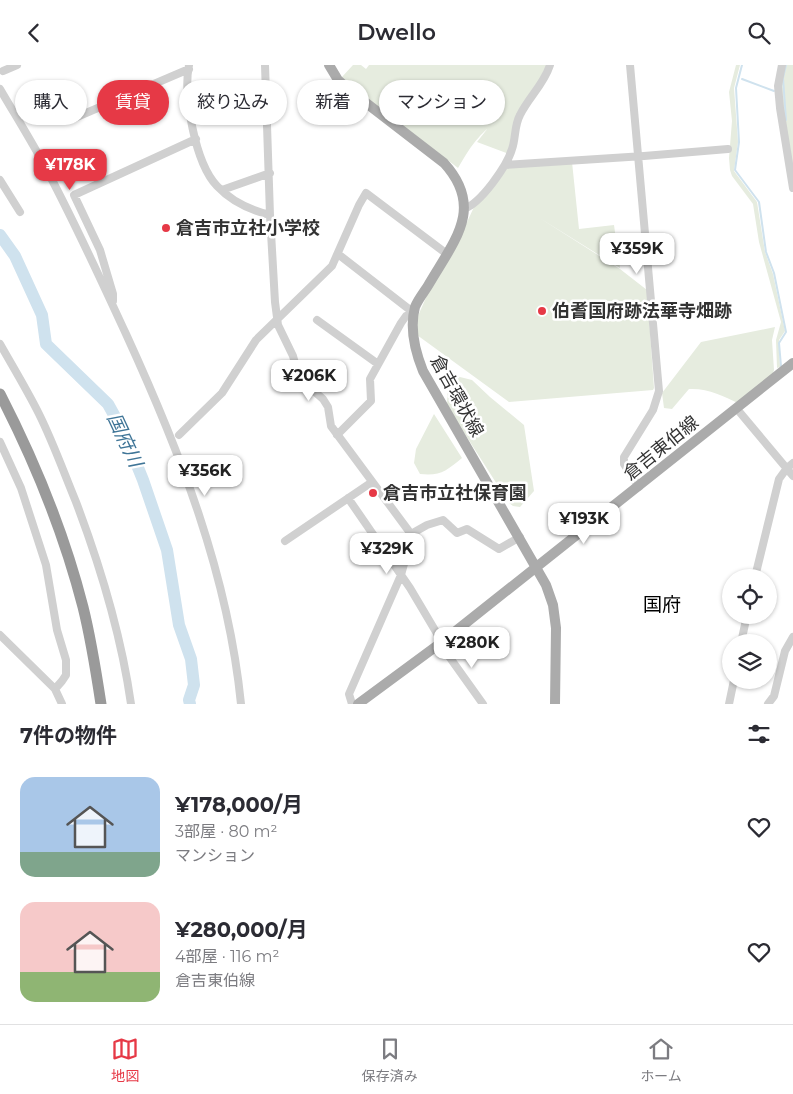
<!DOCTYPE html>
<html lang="ja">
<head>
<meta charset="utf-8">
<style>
  body { margin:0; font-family:Montserrat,"Noto Sans JP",sans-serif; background:#f2f2f3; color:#2b2b33; height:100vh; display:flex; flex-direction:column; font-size:19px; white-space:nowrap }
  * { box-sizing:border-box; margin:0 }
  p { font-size:16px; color:#7c7c81 }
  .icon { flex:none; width:28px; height:28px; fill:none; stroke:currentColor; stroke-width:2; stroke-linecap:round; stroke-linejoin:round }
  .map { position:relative; height:639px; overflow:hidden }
  .side { display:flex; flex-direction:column; background:#fff; flex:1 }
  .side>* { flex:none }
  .banner { position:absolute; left:15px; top:15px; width:500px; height:45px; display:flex; gap:10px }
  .tools { position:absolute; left:722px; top:504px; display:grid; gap:10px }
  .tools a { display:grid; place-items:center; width:55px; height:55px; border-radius:50%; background:#fff; box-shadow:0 1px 4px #0004; font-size:25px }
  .price { position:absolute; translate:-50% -42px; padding:0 11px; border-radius:10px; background:#fff; color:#222; font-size:16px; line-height:32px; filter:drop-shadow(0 1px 2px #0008) }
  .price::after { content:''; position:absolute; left:50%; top:30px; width:15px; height:11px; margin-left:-8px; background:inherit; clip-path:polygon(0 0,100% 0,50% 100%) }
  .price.active { background:#e63946; color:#fff }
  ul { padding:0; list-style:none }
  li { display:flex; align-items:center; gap:15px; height:125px; padding:0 20px }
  li span { display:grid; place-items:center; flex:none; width:140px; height:100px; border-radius:15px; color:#555 }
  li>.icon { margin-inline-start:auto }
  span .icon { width:60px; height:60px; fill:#fffc; stroke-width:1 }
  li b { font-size:21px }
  h2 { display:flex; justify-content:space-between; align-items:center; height:60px; padding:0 20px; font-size:21px }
  .chip { padding:0 18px; border-radius:22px; background:#fff; box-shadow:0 1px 4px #0004; font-size:18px; line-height:45px }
  .chip.active { background:#e63946; color:#fff }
  header { display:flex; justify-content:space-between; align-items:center; height:65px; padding:0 20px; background:#fff; font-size:22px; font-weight:600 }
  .tab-bar { display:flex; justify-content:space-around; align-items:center; height:70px; border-top:1px solid #e1e1e2; background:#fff; font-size:14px; color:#7c7c81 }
  .tab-bar a { display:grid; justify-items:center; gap:2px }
  .tab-bar .active { color:#e63946 }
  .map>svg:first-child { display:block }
  .green { fill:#e6ecdf }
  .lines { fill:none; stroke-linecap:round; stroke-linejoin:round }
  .stream { stroke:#cfe2ee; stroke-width:2 }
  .river { stroke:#cfe2ee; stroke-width:12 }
  .minor { stroke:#d0d0d0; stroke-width:8 }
  .major { stroke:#ababab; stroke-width:10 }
  .highway { stroke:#9a9a9a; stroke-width:11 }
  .poi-dot { fill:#e63946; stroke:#fff; stroke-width:2 }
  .labels { text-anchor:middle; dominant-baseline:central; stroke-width:5; stroke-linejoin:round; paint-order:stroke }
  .poi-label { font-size:18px; font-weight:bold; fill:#333; stroke:#fff; text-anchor:start }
  .street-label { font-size:18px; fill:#333; stroke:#fff }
  .water-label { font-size:19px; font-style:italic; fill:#3f7597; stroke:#fff }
  .neighbourhood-label { font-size:19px; fill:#000; stroke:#fff }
</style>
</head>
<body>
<header><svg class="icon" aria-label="back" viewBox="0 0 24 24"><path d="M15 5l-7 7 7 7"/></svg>Dwello<svg class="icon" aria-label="search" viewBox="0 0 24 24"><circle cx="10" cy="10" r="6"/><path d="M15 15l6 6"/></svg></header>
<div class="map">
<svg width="793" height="639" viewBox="0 0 793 639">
  <rect width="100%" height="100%" fill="#fff"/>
  <path class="green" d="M 353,0 L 361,0 L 366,4 L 369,0 L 549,0 L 522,44 L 509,89 L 477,77 L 488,63 L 500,55 C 480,66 469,84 458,103 L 341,13 Z
    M 736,0 L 740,0 L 734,23 L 738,77 L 734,106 L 757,137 L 765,187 L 773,209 L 785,266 L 779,275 L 780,302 L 777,303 L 776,275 L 781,257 L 759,177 L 753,139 L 732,111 L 730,105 L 729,93 L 732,56 L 729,27 Z
    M 784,0 L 793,0 L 793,117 L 780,21 Z
    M 572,97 L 579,164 L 614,160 L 620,203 L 538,152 L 620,204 L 647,225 L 654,323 L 653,325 L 509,337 L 417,270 L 417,253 L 429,226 L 461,170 L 474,142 L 505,102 Z
    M 775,262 L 772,275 L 774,305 L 771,314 L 740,339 C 723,331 708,323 689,324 L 672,344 L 664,343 L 662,328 L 701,277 Z
    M 456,311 L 472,315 L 490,332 L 524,360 L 534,426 L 520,442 L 513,441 L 509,438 L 447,341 L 448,320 Z
    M 434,349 L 462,393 C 446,406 441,411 420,409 L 414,398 L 416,384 Z"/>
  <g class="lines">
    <path class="stream" d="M 742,0 L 736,23 L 739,77 L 735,105 L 759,137 L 766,187 L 774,208 L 786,267 L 779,278 L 781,301
      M 742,14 L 774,26
      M 786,55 L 783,13 L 786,0"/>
    <path class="river" d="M 0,170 L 15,191 L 42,250 L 46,279 L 108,339 L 124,368 L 143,415 L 167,485 L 179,560 L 191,594 L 194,620 L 189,635 L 190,639"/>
    <path class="minor" d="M 189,0 C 183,30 195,98 217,121 C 231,136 250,145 270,150
      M 265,0 L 270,150 L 275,237 L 278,260 L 293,291 L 299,313 L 323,334 L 328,342 L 331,361 L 411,469 L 411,473 L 401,510 L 349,629 L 352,639
      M 630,0 L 659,326 L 653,345 L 624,392 L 624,399 L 639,422
      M 782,0 L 778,21 L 780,43 L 793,123
      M 3,6 L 17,0
      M 0,24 C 14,48 29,72 42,96 C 73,153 99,211 126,269 C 180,387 228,509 241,639
      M 72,54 L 189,4
      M 505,100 L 644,91 L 728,84
      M 0,115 L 20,147
      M 222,125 L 270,108
      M 464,144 C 481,138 507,101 512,84 C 516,73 514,61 520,50 C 529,32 544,19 550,0
      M 113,236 L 113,229 L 100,185 L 74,130 L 196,74
      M 317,255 L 378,299
      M 0,279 C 13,302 27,325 39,349 C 53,377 64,408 76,437 C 101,503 121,569 131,639
      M 737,344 L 793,411
      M 179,370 L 222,328 L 256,275 L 332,201 L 359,140 L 366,128 L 443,186
      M 337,370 L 371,336 L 370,314 L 401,258 L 406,251 L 414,248 L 338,189
      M 0,377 L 21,423 L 46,500 L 57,565 L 66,595 L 66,610 L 62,616 L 55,624
      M 348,433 L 410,523 L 442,577 L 443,583 L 483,639
      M 411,469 L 427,460 L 443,455 L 457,468 L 467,464 L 499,484 L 520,472
      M 285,476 L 372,417
      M 755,512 L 779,414 L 787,403 L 793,398
      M 0,570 L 55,624 L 62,639
      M 741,578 L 747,550
      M 729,639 L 734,615
      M 768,639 L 774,631 L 785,586 L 793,572"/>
    <path class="major" d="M 329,0 L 338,15 L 348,24 L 444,98 C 485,143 454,176 429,219 C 425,226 418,234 415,242 C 409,264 415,286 423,306 L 546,520 L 553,540 L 556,563 L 555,639
      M 358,639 L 442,577 L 793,298"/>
    <path class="highway" d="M 0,329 C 35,397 64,468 83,542 C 91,574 96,606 101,639"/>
  </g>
  <g class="poi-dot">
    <circle cx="166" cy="163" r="5"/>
    <circle cx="542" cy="246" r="5"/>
    <circle cx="373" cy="428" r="5"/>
  </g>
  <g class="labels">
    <g class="poi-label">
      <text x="176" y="163">倉吉市立社小学校</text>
      <text x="552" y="246">伯耆国府跡法華寺畑跡</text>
      <text x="383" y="428">倉吉市立社保育園</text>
    </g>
    <g class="street-label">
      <text transform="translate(457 331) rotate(61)">倉吉環状線</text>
      <text transform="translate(661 383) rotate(-39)">倉吉東伯線</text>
    </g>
    <g class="water-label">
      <text transform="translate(125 375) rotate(65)">国府川</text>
    </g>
    <g class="neighbourhood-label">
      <text x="662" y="539">国府</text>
    </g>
  </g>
</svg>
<div class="tools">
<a><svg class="icon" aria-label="locate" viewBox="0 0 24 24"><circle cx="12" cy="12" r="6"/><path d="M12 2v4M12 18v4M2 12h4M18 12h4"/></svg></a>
<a><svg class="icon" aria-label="layers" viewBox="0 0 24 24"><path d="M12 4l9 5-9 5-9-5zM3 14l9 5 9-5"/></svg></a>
</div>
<b class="price active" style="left:70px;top:126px">¥178K</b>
<b class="price" style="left:637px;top:210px">¥359K</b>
<b class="price" style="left:309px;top:337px">¥206K</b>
<b class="price" style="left:205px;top:432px">¥356K</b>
<b class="price" style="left:584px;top:480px">¥193K</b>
<b class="price" style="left:387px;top:510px">¥329K</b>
<b class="price" style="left:472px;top:604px">¥280K</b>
<div class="banner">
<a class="chip">購入</a>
<a class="chip active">賃貸</a>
<a class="chip">絞り込み</a>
<a class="chip">新着</a>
<a class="chip">マンション</a>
</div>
</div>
<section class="side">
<h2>7件の物件<svg class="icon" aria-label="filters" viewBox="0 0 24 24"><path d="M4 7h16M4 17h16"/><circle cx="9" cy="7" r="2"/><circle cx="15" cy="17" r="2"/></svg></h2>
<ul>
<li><span style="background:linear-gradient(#a9c7e8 75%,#7fa58c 0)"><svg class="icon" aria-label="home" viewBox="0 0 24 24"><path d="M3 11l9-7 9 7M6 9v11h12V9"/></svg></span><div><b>¥178,000/月</b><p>3部屋 · 80 m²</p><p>マンション</p></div><svg class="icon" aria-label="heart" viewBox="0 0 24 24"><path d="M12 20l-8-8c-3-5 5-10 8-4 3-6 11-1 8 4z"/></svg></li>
<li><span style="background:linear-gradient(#f6c9c9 70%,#8fb573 0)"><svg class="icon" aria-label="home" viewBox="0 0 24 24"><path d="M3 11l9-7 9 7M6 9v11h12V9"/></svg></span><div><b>¥280,000/月</b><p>4部屋 · 116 m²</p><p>倉吉東伯線</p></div><svg class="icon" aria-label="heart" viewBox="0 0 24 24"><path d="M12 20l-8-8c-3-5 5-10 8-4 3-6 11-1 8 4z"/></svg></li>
</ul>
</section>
<nav class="tab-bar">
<a class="active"><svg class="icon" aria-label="map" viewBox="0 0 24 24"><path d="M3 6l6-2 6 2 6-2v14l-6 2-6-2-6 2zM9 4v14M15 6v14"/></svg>地図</a>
<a><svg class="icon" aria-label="saved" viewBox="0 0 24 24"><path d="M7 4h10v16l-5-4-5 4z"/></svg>保存済み</a>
<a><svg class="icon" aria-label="home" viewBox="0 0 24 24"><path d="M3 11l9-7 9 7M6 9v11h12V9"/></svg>ホーム</a>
</nav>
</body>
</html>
